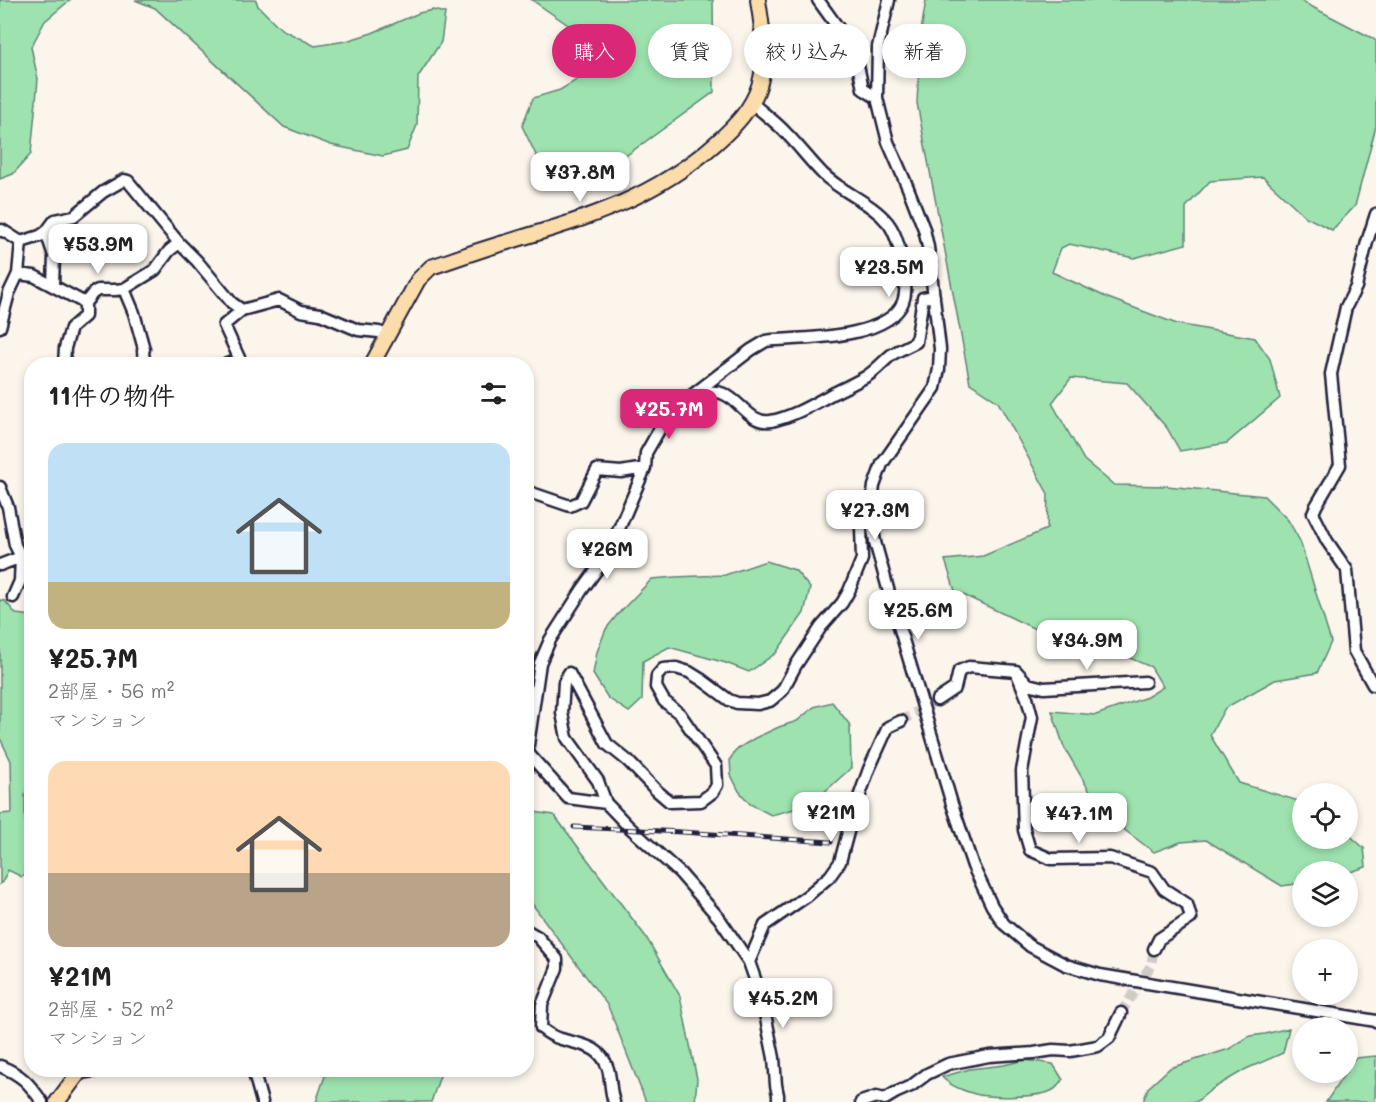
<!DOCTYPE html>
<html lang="ja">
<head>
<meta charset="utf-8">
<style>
  body { margin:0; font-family:Mali,"Klee One",sans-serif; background:#f6f6f6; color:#222; height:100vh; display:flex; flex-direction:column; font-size:22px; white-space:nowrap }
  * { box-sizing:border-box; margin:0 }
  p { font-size:20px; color:#767676 }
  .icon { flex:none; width:33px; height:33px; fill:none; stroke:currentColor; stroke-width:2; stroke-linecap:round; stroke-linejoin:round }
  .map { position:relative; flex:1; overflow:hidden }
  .details { position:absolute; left:24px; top:357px; width:510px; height:720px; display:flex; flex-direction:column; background:#fff; border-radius:24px; box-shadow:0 3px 9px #0003 }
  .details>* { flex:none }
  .top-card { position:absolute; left:552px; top:24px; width:570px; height:54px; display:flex; gap:12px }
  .tools { position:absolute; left:1292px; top:783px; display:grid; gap:12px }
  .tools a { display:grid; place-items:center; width:66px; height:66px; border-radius:50%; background:#fff; box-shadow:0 3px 9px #0003; font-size:30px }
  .price { position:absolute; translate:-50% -51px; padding:0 14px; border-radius:12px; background:#fff; color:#222; font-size:20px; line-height:39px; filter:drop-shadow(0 2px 3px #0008) }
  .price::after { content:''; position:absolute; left:50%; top:36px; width:18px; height:14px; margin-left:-9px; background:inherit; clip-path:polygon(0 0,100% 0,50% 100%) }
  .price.current { background:#db2777; color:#fff }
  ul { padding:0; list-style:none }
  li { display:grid; align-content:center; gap:12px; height:318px; padding:0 24px }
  li span { display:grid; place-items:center; height:186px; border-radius:18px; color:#555 }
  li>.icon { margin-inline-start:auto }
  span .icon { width:108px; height:108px; fill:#fffc; stroke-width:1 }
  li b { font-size:26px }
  h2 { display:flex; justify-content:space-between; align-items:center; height:72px; padding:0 24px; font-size:26px }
  .chip { padding:0 21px; border-radius:27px; background:#fff; box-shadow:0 3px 9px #0003; font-size:21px; line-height:54px }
  .chip.current { background:#db2777; color:#fff }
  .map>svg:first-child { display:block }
  .green { fill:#9ee3af; stroke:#608275; stroke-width:1.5 }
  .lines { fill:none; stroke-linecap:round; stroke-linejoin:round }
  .minor-tunnel { stroke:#d0cbc9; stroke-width:10; stroke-dasharray:10 5; stroke-linecap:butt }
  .minor-casing { stroke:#22223b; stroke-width:15 }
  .major-casing { stroke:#22223b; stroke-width:18 }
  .minor { stroke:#fff; stroke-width:10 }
  .major { stroke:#fcdcab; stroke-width:14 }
  .rail-casing { stroke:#22223b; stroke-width:5 }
  .rail { stroke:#fff; stroke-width:3; stroke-dasharray:9; stroke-linecap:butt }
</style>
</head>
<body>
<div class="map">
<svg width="1376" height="1102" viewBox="0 0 1376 1102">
  <rect width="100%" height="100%" fill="#fbf5ec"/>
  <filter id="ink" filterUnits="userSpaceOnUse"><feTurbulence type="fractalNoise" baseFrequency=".0167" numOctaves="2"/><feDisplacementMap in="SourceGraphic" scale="12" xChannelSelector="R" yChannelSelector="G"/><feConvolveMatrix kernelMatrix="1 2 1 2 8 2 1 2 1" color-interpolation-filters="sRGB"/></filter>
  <g filter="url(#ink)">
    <path class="green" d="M 0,0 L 70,0 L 45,21 L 31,47 L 38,79 L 31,154 L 13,174 L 0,179 Z
      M 135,0 L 256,0 L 258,6 L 281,29 L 315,46 L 346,41 L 372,33 L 419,13 L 433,10 L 445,13 L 441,42 L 418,77 L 417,125 L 407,150 L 383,156 L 331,145 L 284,127 L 155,8 Z
      M 532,0 L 713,0 L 714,92 L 613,165 L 537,157 L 522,126 L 533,98 L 560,90 L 585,75 L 583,69 L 589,56 L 571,27 Z
      M 926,0 L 1299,0 L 1372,38 L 1376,41 L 1376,126 L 1355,206 L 1332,230 L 1306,217 L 1263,177 L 1210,181 L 1186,207 L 1186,244 L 1134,258 L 1069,244 L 1061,248 L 1052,272 L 1108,298 L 1177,324 L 1255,338 L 1270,359 L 1280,398 L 1227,443 L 1180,451 L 1167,428 L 1127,383 L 1071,378 L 1052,403 L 1084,460 L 1114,485 L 1167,486 L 1264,496 L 1288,520 L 1300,541 L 1331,642 L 1317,673 L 1275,680 L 1225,708 L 1210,735 L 1239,783 L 1302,802 L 1302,838 L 1347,838 L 1347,833 L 1364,848 L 1366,867 L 1347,873 L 1347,872 L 1302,872 L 1302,883 L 1282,886 L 1206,840 L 1181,842 L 1154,852 L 1103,814 L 1064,747 L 1052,711 L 1096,715 L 1147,697 L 1163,687 L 1151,667 L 1097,644 L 1052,637 L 955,591 L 945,560 L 983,556 L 1047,529 L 1048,494 L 998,402 L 970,383 L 917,103 L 921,31 Z
      M 766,561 L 795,570 L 810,588 L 804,613 L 776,653 L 749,672 L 726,663 L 669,647 L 643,661 L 642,700 L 629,712 L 608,698 L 593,674 L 597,652 L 606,629 L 617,615 L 652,579 L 675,577 L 725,575 Z
      M 0,600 L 5,601 L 16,614 L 32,616 L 32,772 L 25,795 L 25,820 L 31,832 L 31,872 L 22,877 L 8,870 L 3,881 L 0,884 L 0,814 L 12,813 L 11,761 L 0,738 Z
      M 832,702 L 850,725 L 851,768 L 810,805 L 771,815 L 750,804 L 739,791 L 731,775 L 730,759 L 737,749 L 755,738 L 779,727 L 797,721 L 814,707 Z
      M 527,811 L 554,815 L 646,937 L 680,996 L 697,1079 L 695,1102 L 646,1102 L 608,1006 L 527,897 Z
      M 1289,1028 L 1283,1053 L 1246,1069 L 1212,1089 L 1196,1102 L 1143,1102 L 1148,1088 L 1170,1068 L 1229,1049 L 1250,1036 L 1265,1034 Z
      M 1376,1056 L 1375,1102 L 1326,1102 L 1345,1073 L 1347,1072 L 1347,1070 L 1355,1058 Z
      M 1025,1060 L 1053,1064 L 1063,1080 C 1060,1083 1057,1088 1053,1090 C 1040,1098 990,1098 975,1094 C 964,1091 950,1086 942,1077 L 970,1069 L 1004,1065 Z
      M 327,1070 L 442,1070 L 431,1102 L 316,1102 Z"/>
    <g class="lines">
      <path class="minor-tunnel" d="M 901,721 L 937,700
        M 1121,1013 L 1151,965 L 1154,949"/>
      <defs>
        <path id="minor" d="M 818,0 L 844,36 L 856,56 L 863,89 L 877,98
          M 889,0 L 878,47 L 877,98 L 888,142 L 908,188 L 924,229 L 928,247 L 940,349 L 939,369 L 935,388 L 882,464 L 874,486 L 872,503 L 871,516 L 875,542 L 890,596 L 952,804 L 973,866 L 992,906 L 1004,924 L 1030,946 L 1066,965 L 1100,975 L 1376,1021
          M 1376,214 L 1367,242 L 1356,287 L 1346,307 L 1331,374 L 1340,465 L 1316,506 L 1313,513 L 1327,541 L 1347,570 L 1354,651 L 1373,685 L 1376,683
          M 0,231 L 2,230 L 21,242 L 40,236 L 46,232 L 55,220 L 74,216 L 103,192 L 124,180 L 128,181 L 179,243 L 197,261 L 232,303 L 242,310 L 279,300 L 301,311 L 320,314 L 358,330 L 379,332 L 388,335
          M 46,232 L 54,256 L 53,285
          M 18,274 L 34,276 L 85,303 L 93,293 L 98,290 L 115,290 L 124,289 L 155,270 L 169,251 L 179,243
          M 124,289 L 134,313 L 144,349 L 143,350 L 144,364
          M 0,327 L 9,293 L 18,274 L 21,242
          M 64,364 L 65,348 L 71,328 L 85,316 L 85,303
          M 227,364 L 240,360 L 224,325 L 242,310
          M 695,397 C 735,376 742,426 771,421 C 792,417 812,405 830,395 C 842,389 855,383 867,376 C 876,370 883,362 891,355 C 899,350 908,346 916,342 L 923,298 L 934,296
          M 0,487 L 8,507 L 15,545 L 21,557 L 20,581 L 13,597
          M 526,491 L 570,506 L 581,501 L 597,470 L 621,472 L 645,468
          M 0,565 L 21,557 L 32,557
          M 1016,671 L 1027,698 L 1032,717 L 1022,771 L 1024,830 L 1030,850 L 1051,859 L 1110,858 L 1152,872 L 1164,889 L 1187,904 L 1191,918 L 1159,939 L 1154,949
          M 937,700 L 955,688 L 959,671 L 969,667 L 1016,671 L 1028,684 L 1044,688 L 1145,682
          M 606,803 L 568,798 L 527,752 L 540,663 L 550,640 L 582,590 L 614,546 L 618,531 L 645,468 L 646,453 L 667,416 L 678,406 L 751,350 L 766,341 L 773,340 C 806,338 888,339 903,302 C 907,292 905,281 903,270 C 901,255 898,236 888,223 C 871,202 843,193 823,174 C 810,161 799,146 786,133 C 776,122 763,113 752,103
          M 526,930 L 538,937 L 557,959 L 557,968 L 542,1005 L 541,1028 C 547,1033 553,1037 561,1039 C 581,1045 601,1045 608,1069 C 611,1079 610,1091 614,1102
          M 749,962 L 765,925 L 807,896 L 830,876 L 840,862 L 852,817 L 869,769 L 888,727 L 901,721
          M 0,1066 C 22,1075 29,1083 42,1102
          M 253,1070 L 262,1102
          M 80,1073 L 100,1070
          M 778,1102 L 778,1095 L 776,1085 L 774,1058 L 762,999 L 749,962 L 719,918 L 680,873 L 628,826 L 606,803 L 598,781 L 567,738 L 562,713 L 564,682 L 569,673 L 607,744 L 628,761 L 656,790 L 670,802 L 701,801 L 713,792 L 717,785 L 716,766 L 680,714 L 664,701 L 656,687 L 657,676 L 663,669 L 676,668 L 689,672 L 702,680 L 729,700 L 737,703 L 758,704 L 770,701 L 782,691 L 796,665 L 821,627 L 842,603 L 849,591 L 862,559 L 861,527 L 871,516
          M 861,1102 L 876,1097 L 885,1099 L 895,1093 L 911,1086 L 927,1074 L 948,1064 L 989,1056 L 1034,1053 L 1053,1050 L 1070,1051 L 1098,1046 L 1109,1038 L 1121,1013"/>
        <path id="major" d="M 372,364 L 418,280 L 431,267 C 455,259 479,250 504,243 C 584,219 652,200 716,143 C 734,127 752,109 759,86 C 768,58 762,28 758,0
          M 57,1102 L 81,1070"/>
      </defs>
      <use href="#minor" class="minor-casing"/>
      <use href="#major" class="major-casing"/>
      <use href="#minor" class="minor"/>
      <use href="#major" class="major"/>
      <defs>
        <path id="rail" d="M 574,827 L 682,832 L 831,842"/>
      </defs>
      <use href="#rail" class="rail-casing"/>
      <use href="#rail" class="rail"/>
    </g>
  </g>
</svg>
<div class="tools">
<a><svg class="icon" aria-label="locate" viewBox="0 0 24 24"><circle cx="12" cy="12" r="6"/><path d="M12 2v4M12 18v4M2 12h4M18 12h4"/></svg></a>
<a><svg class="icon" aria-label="layers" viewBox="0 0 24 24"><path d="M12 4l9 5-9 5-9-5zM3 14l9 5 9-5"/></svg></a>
<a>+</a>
<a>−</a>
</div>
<b class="price" style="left:580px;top:203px">¥37.8M</b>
<b class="price" style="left:98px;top:275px">¥53.9M</b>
<b class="price" style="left:889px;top:298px">¥23.5M</b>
<b class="price current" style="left:669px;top:440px">¥25.7M</b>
<b class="price" style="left:875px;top:541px">¥27.3M</b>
<b class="price" style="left:607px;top:580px">¥26M</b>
<b class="price" style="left:918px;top:641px">¥25.6M</b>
<b class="price" style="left:1087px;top:671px">¥34.9M</b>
<b class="price" style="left:831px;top:843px">¥21M</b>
<b class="price" style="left:1079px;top:844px">¥47.1M</b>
<b class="price" style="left:783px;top:1029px">¥45.2M</b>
<div class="top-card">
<a class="chip current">購入</a>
<a class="chip">賃貸</a>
<a class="chip">絞り込み</a>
<a class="chip">新着</a>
</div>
<section class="details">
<h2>11件の物件<svg class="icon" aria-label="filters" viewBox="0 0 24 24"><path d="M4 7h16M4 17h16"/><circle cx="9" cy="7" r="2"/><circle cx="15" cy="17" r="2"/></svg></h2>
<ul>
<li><span style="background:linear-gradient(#bfe0f5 75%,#c2b280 0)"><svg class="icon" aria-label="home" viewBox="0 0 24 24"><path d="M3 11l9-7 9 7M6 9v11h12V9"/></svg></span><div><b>¥25.7M</b><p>2部屋 · 56 m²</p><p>マンション</p></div></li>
<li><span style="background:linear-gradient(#ffd9b3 60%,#b9a48a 0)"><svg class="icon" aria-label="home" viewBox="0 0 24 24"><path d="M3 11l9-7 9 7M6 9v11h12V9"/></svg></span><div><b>¥21M</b><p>2部屋 · 52 m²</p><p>マンション</p></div></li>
</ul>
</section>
</div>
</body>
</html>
